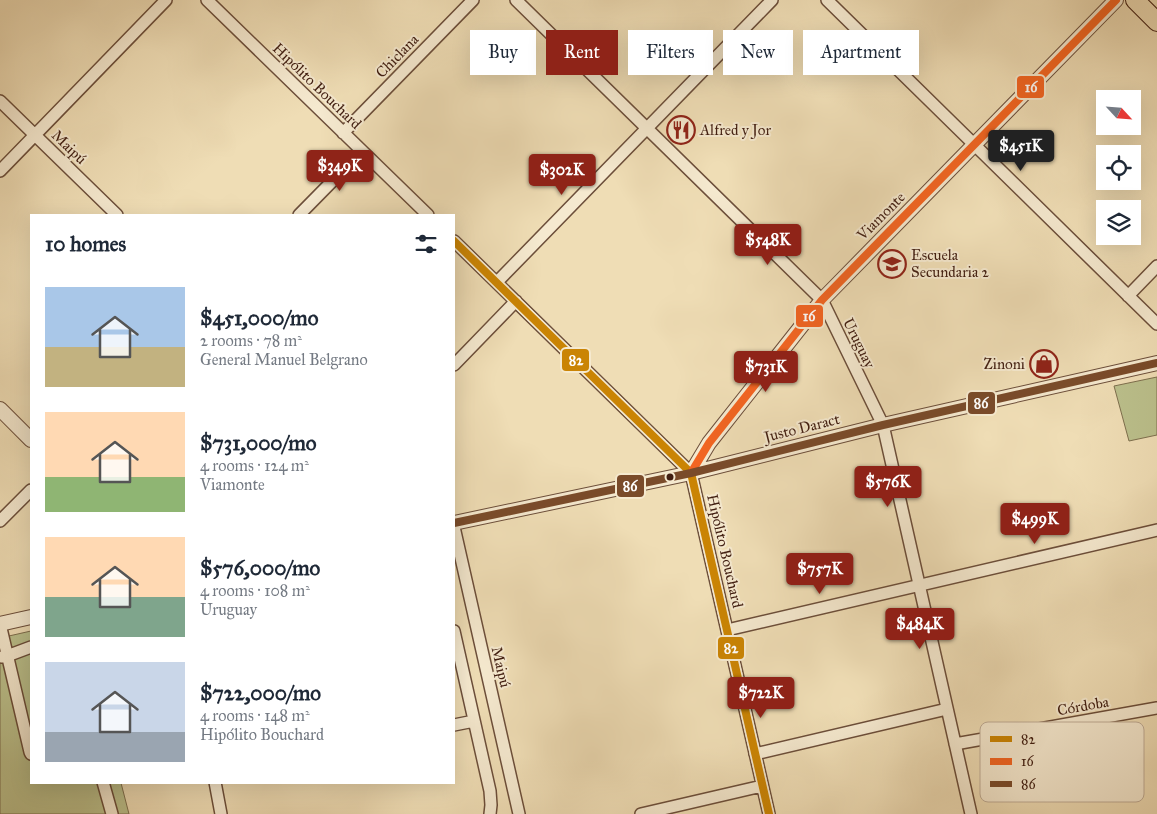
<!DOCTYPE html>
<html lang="en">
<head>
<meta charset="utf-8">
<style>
  body { margin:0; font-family:"IM FELL Great Primer",serif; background:#f2f2f3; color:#1f2937; height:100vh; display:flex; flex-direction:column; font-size:19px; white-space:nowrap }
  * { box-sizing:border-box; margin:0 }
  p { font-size:16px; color:#747a83 }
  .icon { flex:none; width:28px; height:28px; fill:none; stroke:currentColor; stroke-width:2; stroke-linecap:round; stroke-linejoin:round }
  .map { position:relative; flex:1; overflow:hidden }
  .side { position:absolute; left:30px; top:214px; width:425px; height:570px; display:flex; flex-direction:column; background:#fff; border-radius:0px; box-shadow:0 5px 20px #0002 }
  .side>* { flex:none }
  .banner { position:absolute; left:470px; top:30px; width:475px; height:45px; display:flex; gap:10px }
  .needle { width:32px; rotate:116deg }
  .tools { position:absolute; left:1096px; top:90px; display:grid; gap:10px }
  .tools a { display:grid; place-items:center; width:45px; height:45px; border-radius:0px; background:#fff; box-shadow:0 5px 20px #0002; font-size:25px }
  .price { position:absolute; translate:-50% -42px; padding:0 11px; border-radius:5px; background:#8f2418; color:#fff; font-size:16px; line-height:32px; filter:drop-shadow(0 1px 2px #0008) }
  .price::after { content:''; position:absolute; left:50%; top:30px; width:15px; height:11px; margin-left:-8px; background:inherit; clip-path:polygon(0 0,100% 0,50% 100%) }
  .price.on { background:#222; color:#fff }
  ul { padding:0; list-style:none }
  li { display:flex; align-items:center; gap:15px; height:125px; padding:0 15px }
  li span { display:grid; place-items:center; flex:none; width:140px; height:100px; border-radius:0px; color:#555 }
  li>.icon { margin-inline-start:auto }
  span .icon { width:60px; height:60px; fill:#fffc; stroke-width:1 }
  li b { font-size:21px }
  h2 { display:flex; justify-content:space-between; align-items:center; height:60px; padding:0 15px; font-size:21px }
  .chip { padding:0 18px; border-radius:0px; background:#fff; box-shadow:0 5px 20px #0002; font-size:18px; line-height:45px }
  .chip.on { background:#8f2418; color:#fff }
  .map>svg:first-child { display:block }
  .grass { fill:#bbc08c; stroke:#7e6f4e }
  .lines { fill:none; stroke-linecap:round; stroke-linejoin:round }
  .minor-casing { stroke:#6c4e3a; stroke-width:14 }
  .tertiary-casing { stroke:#6c4e3a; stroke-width:16 }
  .primary-casing { stroke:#411e11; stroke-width:20 }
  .minor { stroke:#f5e9cf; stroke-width:11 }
  .tertiary { stroke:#f5e9cf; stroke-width:14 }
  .primary { stroke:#efddb5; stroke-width:18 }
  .bus-1-casing { stroke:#f5e9cf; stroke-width:11 }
  .bus-2-casing { stroke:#f5e9cf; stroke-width:11 }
  .bus-3-casing { stroke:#f5e9cf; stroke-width:11 }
  .bus-1 { stroke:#ca8404; stroke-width:8 }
  .bus-2 { stroke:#f26522; stroke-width:8 }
  .bus-3 { stroke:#7a4b2a; stroke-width:8 }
  .bus-dot { fill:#411e11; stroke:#f5e9cf; stroke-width:2 }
  .labels { text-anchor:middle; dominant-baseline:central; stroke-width:4; stroke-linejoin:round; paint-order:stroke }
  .street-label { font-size:15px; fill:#411e11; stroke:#f5e9cf }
  .poi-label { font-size:15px; fill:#411e11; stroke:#f5e9cf; text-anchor:start }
  .key { fill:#f5e9cf; stroke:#bfac96; stroke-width:1 }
  .key-label { font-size:14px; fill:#411e11 }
  .line-badge { stroke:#f5e9cf; stroke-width:2 }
  .badge-label { font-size:14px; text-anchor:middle; font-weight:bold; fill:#fff }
</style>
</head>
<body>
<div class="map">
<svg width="1157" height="814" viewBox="0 0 1157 814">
  <rect width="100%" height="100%" fill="#efddb5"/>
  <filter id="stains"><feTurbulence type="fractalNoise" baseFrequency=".004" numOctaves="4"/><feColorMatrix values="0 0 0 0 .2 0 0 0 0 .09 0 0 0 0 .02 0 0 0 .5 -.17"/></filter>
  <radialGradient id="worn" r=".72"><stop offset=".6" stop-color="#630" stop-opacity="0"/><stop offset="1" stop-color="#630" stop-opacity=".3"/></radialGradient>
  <path class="grass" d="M 1157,377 L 1157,435 L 1129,441 L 1114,386 Z
    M 31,631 L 31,782 L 121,783 L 129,814 L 0,814 L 0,638 Z"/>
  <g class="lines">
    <defs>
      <path id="minor" d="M 207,0 L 428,215
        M 516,0 L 822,300 L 883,425 L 971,814
        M 827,0 L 1157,324
        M 0,101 L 117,215
        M 343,133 L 473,0
        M 0,171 L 166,0
        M 299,215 L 362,151
        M 454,241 L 691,473 L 769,814
        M 497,282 L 772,0
        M 1128,296 L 1157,266
        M 454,365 L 516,301
        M 0,521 L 31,490
        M 454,527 L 519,814
        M 0,624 L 30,752 L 31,754
        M 727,630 L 1157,530
        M 454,631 L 490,791 L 491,805 L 490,814
        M 2,657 L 7,656 L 31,647
        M 454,725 L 474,721
        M 955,744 L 1157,708
        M 755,754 L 947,709
        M 103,782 L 112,814
        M 215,782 L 221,814
        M 641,814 L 762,786"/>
      <path id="tertiary" d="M 0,409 L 31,440
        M 691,473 L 709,443 L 822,300 L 1116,0
        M 454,523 L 691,473 L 883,425 L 1157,363
        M 0,624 L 31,617"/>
      <path id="primary" d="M 1135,0 L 1157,22"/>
    </defs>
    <use href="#minor" class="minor-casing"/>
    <use href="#tertiary" class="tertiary-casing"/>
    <use href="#primary" class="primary-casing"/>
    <use href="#minor" class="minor"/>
    <use href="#tertiary" class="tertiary"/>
    <use href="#primary" class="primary"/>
    <defs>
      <path id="bus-1" d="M 454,241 L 691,473 L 769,814"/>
      <path id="bus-2" d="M 691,473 L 709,443 L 822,300 L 1116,0"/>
      <path id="bus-3" d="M 454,523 L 691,473 L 883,425 L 1157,363"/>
    </defs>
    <use href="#bus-1" class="bus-1-casing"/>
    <use href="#bus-2" class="bus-2-casing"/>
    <use href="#bus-3" class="bus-3-casing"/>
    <use href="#bus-1" class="bus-1"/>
    <use href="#bus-2" class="bus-2"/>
    <use href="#bus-3" class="bus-3"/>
  </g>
  <defs>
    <symbol id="restaurant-ring" viewBox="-11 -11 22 22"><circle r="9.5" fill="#f5e9cf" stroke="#8f2418" stroke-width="1.5"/><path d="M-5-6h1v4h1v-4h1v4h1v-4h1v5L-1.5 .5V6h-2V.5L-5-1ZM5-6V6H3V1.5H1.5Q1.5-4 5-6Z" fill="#8f2418"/></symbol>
    <symbol id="school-ring" viewBox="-11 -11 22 22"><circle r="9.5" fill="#f5e9cf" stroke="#8f2418" stroke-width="1.5"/><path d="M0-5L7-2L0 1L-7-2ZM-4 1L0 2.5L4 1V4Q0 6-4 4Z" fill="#8f2418"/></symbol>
    <symbol id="shop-ring" viewBox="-11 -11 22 22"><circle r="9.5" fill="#f5e9cf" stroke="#8f2418" stroke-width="1.5"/><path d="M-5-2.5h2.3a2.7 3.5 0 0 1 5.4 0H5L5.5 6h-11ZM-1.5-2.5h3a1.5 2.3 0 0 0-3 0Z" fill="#8f2418"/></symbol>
  </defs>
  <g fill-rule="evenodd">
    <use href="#restaurant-ring" x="665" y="114" width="32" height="32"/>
    <use href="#school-ring" x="876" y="248" width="32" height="32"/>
    <use href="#shop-ring" x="1028" y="348" width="32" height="32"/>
  </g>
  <circle class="bus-dot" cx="670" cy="477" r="4.5"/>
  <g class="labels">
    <g class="street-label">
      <text transform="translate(397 56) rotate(-46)">Chiclana</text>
      <text transform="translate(317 86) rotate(44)">Hipólito Bouchard</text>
      <text transform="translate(69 147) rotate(44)">Maipú</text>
      <text transform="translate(881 216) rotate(-45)">Viamonte</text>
      <text transform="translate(859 343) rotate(64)">Uruguay</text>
      <text transform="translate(802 428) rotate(-14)">Justo Daract</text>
      <text transform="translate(725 551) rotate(77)">Hipólito Bouchard</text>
      <text transform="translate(501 667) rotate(77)">Maipú</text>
      <text transform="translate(1083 706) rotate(-10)">Córdoba</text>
    </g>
    <g class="poi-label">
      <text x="700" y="130">Alfred y Jor</text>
      <text x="911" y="255">Escuela<tspan x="911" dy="17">Secundaria 2</tspan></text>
      <text x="1025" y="364" text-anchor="end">Zinoni</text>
    </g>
  </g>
  <rect x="980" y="722" width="164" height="80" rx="8" class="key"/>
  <rect x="990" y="736" width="22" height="6" fill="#ca8404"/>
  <rect x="990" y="758" width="22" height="7" fill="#f26522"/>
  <rect x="990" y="781" width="22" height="6" fill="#7a4b2a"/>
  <g class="key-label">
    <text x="1021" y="744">82</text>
    <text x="1021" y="766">16</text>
    <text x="1021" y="789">86</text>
  </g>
  <g class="line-badge">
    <rect x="1016" y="75" width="29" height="24" rx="5" fill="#f26522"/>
    <rect x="795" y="304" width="29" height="24" rx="5" fill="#f26522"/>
    <rect x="561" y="348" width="29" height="24" rx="5" fill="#ca8404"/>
    <rect x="967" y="391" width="29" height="24" rx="5" fill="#7a4b2a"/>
    <rect x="616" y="474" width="29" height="24" rx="5" fill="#7a4b2a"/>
    <rect x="717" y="636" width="28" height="24" rx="5" fill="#ca8404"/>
  </g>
  <g class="badge-label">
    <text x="1031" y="92">16</text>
    <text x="809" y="321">16</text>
    <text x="576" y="365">82</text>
    <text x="981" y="408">86</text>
    <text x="630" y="491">86</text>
    <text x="731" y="653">82</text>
  </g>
  <rect width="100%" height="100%" filter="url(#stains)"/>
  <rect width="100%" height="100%" fill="url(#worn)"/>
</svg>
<div class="tools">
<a><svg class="needle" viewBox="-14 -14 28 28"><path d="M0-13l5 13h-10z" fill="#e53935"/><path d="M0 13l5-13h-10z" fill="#747a83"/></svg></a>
<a><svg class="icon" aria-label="locate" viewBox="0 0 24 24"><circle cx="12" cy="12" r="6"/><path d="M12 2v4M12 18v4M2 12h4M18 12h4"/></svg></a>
<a><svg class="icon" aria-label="layers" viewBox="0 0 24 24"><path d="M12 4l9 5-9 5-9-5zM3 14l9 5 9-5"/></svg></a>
</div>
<b class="price on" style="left:1021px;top:172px">$451K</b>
<b class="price" style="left:340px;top:192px">$349K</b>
<b class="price" style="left:562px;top:196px">$302K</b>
<b class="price" style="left:768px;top:266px">$548K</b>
<b class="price" style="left:766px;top:393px">$731K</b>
<b class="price" style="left:888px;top:508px">$576K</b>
<b class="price" style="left:1035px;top:545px">$499K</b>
<b class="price" style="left:820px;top:595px">$757K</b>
<b class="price" style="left:920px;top:650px">$484K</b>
<b class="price" style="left:761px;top:719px">$722K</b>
<div class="banner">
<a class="chip">Buy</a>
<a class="chip on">Rent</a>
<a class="chip">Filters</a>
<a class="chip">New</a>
<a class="chip">Apartment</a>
</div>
<section class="side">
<h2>10 homes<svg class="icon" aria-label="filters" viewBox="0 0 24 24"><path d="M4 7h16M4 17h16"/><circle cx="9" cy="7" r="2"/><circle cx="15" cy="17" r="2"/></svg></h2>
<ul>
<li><span style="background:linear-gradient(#a9c7e8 60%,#c2b280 0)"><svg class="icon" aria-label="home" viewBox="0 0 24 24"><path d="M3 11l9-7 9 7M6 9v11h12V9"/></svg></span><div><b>$451,000/mo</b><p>2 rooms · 78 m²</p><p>General Manuel Belgrano</p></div></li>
<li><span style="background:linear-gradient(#ffd9b3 65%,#8fb573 0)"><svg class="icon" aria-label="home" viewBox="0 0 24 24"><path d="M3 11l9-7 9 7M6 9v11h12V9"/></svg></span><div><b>$731,000/mo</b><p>4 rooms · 124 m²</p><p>Viamonte</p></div></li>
<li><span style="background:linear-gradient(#ffd9b3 60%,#7fa58c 0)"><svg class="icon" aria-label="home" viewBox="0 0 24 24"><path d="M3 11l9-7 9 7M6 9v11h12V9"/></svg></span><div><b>$576,000/mo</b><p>4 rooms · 108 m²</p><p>Uruguay</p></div></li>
<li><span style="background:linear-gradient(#c9d6e8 70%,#9aa5b1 0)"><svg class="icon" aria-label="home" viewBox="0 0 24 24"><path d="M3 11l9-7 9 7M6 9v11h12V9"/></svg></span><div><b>$722,000/mo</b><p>4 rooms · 148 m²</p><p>Hipólito Bouchard</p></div></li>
</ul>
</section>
</div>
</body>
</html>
